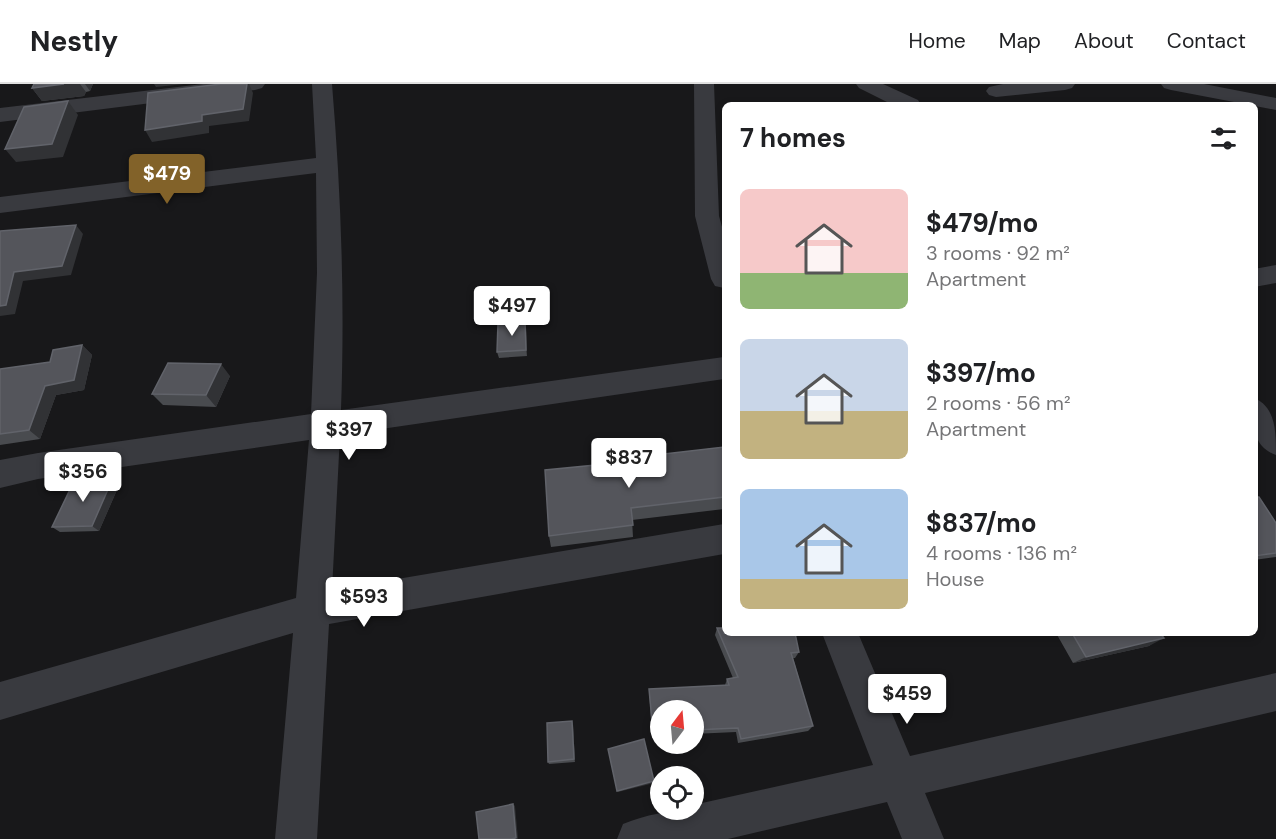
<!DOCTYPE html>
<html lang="en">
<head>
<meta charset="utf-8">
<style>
  body { margin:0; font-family:"DM Sans",sans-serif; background:#f6f6f6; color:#202124; height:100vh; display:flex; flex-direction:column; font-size:22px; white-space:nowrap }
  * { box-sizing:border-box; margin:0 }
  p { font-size:20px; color:#757577 }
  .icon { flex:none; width:33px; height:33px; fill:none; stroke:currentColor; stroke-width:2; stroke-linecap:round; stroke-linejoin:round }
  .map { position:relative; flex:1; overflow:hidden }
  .sheet { position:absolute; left:722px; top:18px; width:536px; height:534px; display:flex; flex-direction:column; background:#fff; border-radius:9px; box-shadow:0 3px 9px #0003 }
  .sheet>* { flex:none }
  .needle { width:39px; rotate:16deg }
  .fabs { position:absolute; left:650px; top:616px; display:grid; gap:12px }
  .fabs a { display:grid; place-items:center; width:54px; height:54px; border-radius:50%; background:#fff; box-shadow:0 3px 9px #0003; font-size:30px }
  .price { position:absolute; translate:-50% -51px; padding:0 14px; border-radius:6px; background:#fff; color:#222; font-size:20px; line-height:39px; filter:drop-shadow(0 2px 3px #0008) }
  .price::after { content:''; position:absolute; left:50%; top:36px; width:18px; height:14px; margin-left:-9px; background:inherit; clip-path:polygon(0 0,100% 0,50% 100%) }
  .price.on { background:#826229; color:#fff }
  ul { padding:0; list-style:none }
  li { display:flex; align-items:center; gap:18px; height:150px; padding:0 18px }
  li span { display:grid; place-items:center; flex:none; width:168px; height:120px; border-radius:9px; color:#555 }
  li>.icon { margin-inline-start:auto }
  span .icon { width:72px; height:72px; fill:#fffc; stroke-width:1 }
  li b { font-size:26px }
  h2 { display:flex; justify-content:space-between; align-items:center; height:72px; padding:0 18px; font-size:26px }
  header { display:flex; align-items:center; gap:36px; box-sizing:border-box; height:84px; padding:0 30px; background:#fff; border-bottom:2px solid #e0e0e0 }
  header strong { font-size:28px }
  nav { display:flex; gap:33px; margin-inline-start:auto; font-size:21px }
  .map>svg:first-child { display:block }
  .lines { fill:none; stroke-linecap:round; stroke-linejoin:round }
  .minor { fill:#393a3f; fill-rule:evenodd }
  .wall { fill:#494b4f }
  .shaded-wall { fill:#313235 }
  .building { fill:#54555b; stroke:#61636a; stroke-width:1.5 }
</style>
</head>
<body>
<header>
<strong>Nestly</strong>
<nav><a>Home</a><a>Map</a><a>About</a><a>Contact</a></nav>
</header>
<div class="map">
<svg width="1276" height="755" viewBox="0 0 1276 755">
  <rect width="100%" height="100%" fill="#18181a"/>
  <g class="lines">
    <path class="minor" d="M 203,0 L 265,0 L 262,4 L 255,6 L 0,38 L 0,24 Z
      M 312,0 L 332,0 C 341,108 345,216 341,326 L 724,273 L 724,295 L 340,351 L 332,506 L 724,440 L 724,470 L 329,540 L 317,755 L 275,755 L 293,549 L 0,636 L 0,598 L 296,514 L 309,356 L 38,395 L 0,404 L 0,376 L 38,369 L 311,330 L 317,189 L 316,89 L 0,129 L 0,113 L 316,74 Z
      M 694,0 L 714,0 L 719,132 L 724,150 L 724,204 L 715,202 L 711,195 L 695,132 Z
      M 856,0 L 883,0 L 918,16 L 921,21 L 893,21 L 859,4 Z
      M 1003,0 L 1075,0 L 1072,4 L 1065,6 L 996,13 L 989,11 L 986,7 L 989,3 Z
      M 1161,0 L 1204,0 L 1276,14 L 1276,26 L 1171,6 L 1164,4 Z
      M 1276,181 L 1276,199 L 1254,203 L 1254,185 Z
      M 1254,314 C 1276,323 1276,348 1276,371 C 1250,362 1254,337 1254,314 Z
      M 822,549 L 858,549 L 910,672 L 1276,589 L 1276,627 L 925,709 L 944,755 L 902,755 L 887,718 L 728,755 L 617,755 L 623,740 C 646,731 669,726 693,726 L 693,721 L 873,681 Z"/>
  </g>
  <path class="wall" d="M 34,0 L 93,0 L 90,7 L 86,8 L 84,12 L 42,17 L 32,4 Z
    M 526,243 L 527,272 L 499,274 L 497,268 Z
    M 82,261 L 92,271 L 84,306 L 56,311 L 40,355 L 0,361 L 0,285 L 50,278 Z
    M 230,292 L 216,323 L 163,321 L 152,310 Z
    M 724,363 L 724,425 L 632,436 L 633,453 L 551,463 L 549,452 L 647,377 L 647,372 Z
    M 113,394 L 120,399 L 99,447 L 60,448 L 52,443 Z
    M 1254,413 L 1276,439 L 1276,473 L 1254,476 Z
    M 717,544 L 799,568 L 795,574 L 793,574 L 813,642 L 808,647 L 738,659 L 736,648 L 693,650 L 693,627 L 660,627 L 660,652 L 652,652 L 649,605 L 725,601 L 727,595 L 733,594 L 715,551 Z
    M 1056,549 L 1175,549 L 1162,552 L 1149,562 L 1073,579 Z
    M 573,640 L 575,678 L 549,680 L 548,678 Z"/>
  <path class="shaded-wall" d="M 64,0 L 80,0 L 86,8 L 84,12 L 42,17 L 32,4 Z
    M 85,0 L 93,0 L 90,7 Z
    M 154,0 L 184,0 L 156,3 Z
    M 247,0 L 249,0 L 253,9 L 249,37 L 209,42 L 209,49 L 152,58 L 145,46 L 202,31 Z
    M 68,17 L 78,31 L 63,73 L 16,78 L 5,65 Z
    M 76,141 L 83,150 L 71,191 L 23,197 L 15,230 L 0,232 L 0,222 L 14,188 Z
    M 525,237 L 526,243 L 527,272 L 526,266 Z
    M 82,261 L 92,271 L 84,306 L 56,311 L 40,355 L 29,346 L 45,302 Z
    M 221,280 L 230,292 L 216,323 L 206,311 Z
    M 113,394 L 120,399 L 99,447 L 92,442 Z
    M 1164,554 L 1149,562 L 1073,579 L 1086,573 Z
    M 572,637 L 573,640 L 575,678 L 574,675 Z
    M 654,697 L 654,699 L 618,708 L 617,707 Z
    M 513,720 L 515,722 L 518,755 L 516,754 Z"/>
  <path class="building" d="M 34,0 L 64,0 L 32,4 Z
    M 221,0 L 247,0 L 243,25 L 202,31 L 202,37 L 145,46 L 148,9 Z
    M 68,17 L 52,60 L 5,65 L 24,23 Z
    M 76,141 L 62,182 L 14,188 L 6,221 L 0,222 L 0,147 Z
    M 525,237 L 526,266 L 497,268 L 498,239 Z
    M 82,261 L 74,296 L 45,302 L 29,346 L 0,350 L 0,285 L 50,278 L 53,266 Z
    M 168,279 L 221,280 L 206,311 L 152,310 Z
    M 724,363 L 724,413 L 631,424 L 633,441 L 549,452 L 545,386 L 647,376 L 647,372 Z
    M 113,394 L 92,442 L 52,443 L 75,395 Z
    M 1254,413 L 1259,413 L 1276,439 L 1276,469 L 1254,472 Z
    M 717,544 L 724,544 L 724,549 L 795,549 L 799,568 L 791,569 L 813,642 L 741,655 L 738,644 L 693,646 L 693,627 L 660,627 L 660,647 L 653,648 L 649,605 L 729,601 L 727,595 L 738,593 Z
    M 1072,549 L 1160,549 L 1164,554 L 1086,573 Z
    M 572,637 L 574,675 L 548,678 L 547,639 Z
    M 644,655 L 654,697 L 617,707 L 608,665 Z
    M 513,720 L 516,754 L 511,755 L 479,755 L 476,728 Z"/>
</svg>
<div class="fabs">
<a><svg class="needle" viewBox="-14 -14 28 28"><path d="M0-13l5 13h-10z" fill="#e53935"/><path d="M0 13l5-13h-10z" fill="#757577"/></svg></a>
<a><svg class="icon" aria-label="locate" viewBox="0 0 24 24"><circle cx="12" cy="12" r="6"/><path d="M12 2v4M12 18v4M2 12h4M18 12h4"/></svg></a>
</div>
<b class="price on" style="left:167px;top:121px">$479</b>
<b class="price" style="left:512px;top:253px">$497</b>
<b class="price" style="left:349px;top:377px">$397</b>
<b class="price" style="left:629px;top:405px">$837</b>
<b class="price" style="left:83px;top:419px">$356</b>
<b class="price" style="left:364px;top:544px">$593</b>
<b class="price" style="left:907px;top:641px">$459</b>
<section class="sheet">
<h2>7 homes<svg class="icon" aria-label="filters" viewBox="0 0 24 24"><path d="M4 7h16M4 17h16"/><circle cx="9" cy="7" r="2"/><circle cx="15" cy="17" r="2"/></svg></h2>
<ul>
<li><span style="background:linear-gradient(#f6c9c9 70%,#8fb573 0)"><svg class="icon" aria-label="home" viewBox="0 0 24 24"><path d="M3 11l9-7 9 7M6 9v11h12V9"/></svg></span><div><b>$479/mo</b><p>3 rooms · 92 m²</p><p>Apartment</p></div></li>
<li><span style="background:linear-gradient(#c9d6e8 60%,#c2b280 0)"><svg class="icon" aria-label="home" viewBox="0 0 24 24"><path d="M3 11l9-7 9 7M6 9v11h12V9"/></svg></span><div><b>$397/mo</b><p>2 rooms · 56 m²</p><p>Apartment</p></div></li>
<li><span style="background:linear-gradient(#a9c7e8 75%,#c2b280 0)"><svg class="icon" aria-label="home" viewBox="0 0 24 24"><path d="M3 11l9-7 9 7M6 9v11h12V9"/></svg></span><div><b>$837/mo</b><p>4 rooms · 136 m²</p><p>House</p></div></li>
</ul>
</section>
</div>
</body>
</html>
